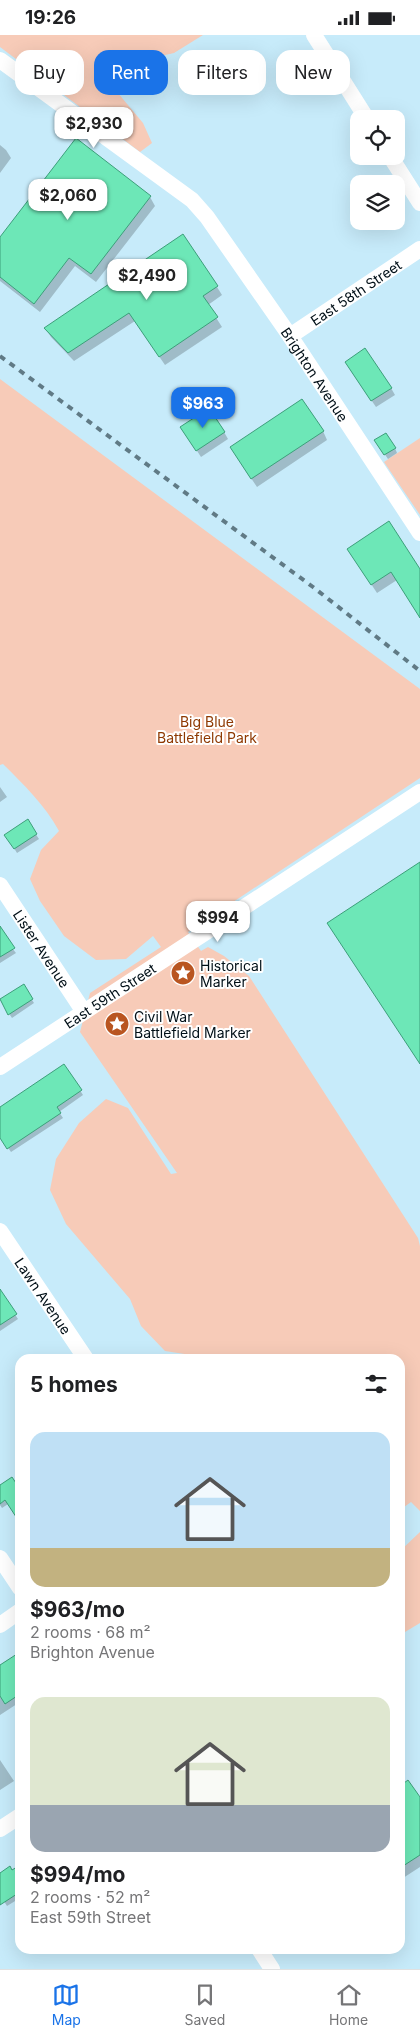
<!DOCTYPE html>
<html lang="en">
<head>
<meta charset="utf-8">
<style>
  body { margin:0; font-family:Inter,sans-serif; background:#f6f6f6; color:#202124; height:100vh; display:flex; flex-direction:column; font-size:19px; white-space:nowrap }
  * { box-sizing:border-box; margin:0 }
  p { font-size:16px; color:#757577 }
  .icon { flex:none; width:28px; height:28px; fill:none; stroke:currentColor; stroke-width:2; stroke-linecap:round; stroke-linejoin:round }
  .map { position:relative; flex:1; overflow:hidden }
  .side { position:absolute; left:15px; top:1319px; width:390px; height:600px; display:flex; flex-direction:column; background:#fff; border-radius:15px; box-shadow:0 5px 20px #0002 }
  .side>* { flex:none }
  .banner { position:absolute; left:15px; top:15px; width:390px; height:45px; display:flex; gap:10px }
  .fabs { position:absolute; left:350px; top:75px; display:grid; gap:10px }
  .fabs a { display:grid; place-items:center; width:55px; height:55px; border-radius:10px; background:#fff; box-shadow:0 5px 20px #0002; font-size:25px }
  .price { position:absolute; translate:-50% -42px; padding:0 11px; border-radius:10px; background:#fff; color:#222; font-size:16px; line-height:32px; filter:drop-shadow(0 1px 2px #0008) }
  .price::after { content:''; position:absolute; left:50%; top:30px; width:15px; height:11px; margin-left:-8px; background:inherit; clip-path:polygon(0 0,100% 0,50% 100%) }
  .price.selected { background:#1a73e8; color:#fff }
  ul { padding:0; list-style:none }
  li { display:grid; align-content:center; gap:10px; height:265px; padding:0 15px }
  li span { display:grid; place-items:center; height:155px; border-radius:15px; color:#555 }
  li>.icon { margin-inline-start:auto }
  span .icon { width:90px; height:90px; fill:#fffc; stroke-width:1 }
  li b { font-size:21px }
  h2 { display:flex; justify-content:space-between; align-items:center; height:60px; padding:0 15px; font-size:21px }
  .chip { padding:0 18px; border-radius:15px; background:#fff; box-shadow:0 5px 20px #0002; font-size:18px; line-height:45px }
  .chip.selected { background:#1a73e8; color:#fff }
  .status { display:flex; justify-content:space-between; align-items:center; height:35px; padding:0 25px; background:#fff; direction:ltr }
  .status svg { height:14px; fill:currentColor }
  .tab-bar { display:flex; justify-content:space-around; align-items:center; height:70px; border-top:1px solid #e0e0e0; background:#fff; font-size:14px; color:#757577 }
  .tab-bar a { display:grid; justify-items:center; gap:2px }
  .tab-bar .selected { color:#1a73e8 }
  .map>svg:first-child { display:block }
  .green { fill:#f7cbb8 }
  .shadow { fill:#0003 }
  .building { fill:#6de7b7; stroke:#3d9f7a }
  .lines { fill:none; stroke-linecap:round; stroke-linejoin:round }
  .minor { stroke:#fff; stroke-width:16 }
  .rail { stroke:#607a85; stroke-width:4; stroke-dasharray:6 6; stroke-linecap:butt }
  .labels { text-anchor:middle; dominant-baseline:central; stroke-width:4; stroke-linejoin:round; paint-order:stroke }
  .street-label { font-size:14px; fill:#000f17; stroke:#fff }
  .park-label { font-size:14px; fill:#8e3902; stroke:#fff }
  .poi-label { font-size:14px; fill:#000f17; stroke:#fff; text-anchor:start }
</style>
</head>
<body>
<div class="status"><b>19:26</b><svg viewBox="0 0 49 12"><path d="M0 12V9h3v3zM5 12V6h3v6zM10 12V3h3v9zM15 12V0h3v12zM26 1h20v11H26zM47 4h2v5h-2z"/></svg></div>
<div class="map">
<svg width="420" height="1934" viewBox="0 0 420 1934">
  <rect width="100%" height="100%" fill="#c7ebfa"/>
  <path class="green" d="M 0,0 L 203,0 L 174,18 L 143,25 L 109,26 L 102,39 L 143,88 L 152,108 L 140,117 L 0,12 Z
    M 0,344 L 420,654 L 420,743 L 188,897 L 201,916 L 208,912 L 224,921 L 249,941 L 418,1203 L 420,1211 L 420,1476 L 411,1467 L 400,1475 L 400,1324 L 193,1324 L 191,1320 L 165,1316 L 141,1291 L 130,1264 L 66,1189 L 50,1155 L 56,1124 L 79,1088 L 106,1064 L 128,1073 L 171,1139 L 177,1138 L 80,997 L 90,958 L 161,912 L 153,901 L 126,924 L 96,925 L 64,901 L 40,866 L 30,844 L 41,815 L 59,796 C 45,770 24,750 3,729 L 0,730 Z
    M 420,403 L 420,480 L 384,427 Z
    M 420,1497 L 420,1588 L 400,1600 L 400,1516 Z"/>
  <path class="shadow" d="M 0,110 L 6,115 L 11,123 L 0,138 Z
    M 150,162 L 155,171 L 96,247 L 75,231 L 40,277 L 0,246 L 0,204 Z
    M 217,252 L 222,260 L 208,270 L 222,292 L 165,330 L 135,286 L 74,326 L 51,302 L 46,294 Z
    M 350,334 L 391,353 L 395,360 L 376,372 Z
    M 323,396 L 327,405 L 257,452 L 236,421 Z
    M 224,397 L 228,404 L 201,422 L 186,399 Z
    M 376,406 L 395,413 L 397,418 L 388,424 Z
    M 354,523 L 420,536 L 420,581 L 397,545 L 377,558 Z
    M 0,752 L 7,762 L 0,767 Z
    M 27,786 L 39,804 L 17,818 L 6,800 Z
    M 0,898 L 16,918 L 0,928 Z
    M 23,951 L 34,968 L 12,983 L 0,965 Z
    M 64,1031 L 83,1060 L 59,1077 L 63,1083 L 11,1117 L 0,1101 L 0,1073 Z
    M 0,1257 L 18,1284 L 0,1296 Z
    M 0,1452 L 20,1456 L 20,1486 L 8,1469 L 2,1473 L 0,1470 Z
    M 20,1623 L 20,1667 L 0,1680 L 0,1632 Z
    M 0,1725 L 14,1746 L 0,1755 Z
    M 400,1752 L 420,1764 L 420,1832 L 400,1845 Z
    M 20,1833 L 20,1863 L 7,1871 L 0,1860 L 0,1840 Z
    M 173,1914 L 182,1914 L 176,1918 Z"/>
  <path class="building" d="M 76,103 L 151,161 L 91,239 L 69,223 L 34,269 L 0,242 L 0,202 Z
    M 183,199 L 218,251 L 203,261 L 218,282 L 159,322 L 129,278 L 68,318 L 44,293 Z
    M 365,313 L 392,353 L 371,366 L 345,327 Z
    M 302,364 L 324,396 L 251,444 L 230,412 Z
    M 209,373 L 225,397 L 196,416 L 180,392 Z
    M 386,398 L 396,413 L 384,420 L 374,405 Z
    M 389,486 L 420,534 L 420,583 L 391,537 L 371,550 L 347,514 Z
    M 28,784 L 37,799 L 14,814 L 4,800 Z
    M 420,827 L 420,1029 L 327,888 Z
    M 0,891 L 15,913 L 0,922 Z
    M 24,949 L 33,964 L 8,980 L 0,964 Z
    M 64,1029 L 82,1055 L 57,1072 L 61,1078 L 7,1114 L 0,1103 L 0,1072 Z
    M 0,1254 L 17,1279 L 0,1290 Z
    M 12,1442 L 20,1454 L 20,1488 L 5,1465 L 0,1469 L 0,1450 Z
    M 20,1617 L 20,1659 L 5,1669 L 0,1661 L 0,1630 Z
    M 408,1745 L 420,1762 L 420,1820 L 400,1833 L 400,1751 Z
    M 20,1830 L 20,1857 L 0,1870 L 0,1838 L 10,1831 L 12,1835 Z"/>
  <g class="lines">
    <g class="minor">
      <path d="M 314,0 L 367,84"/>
      <path id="s1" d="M 0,25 L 192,165 L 207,182 L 290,301 L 420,498"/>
      <path d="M 390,121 L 420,168"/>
      <path id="s2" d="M 290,301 L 420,214"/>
      <path id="s3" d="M 0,850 L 84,977"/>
      <path id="s4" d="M 0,1032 L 420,757"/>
      <path id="s5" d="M 0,1196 L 86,1324"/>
      <path d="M 0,1523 L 20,1553"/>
      <path d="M 0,1590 L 20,1576"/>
      <path d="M 0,1794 L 20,1781"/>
      <path d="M 259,1914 L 272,1934"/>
    </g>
    <path class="rail" d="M 0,321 L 313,552 L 420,636"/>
  </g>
  <defs>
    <symbol id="sight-disc" viewBox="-11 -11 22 22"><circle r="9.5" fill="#b95520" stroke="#fff"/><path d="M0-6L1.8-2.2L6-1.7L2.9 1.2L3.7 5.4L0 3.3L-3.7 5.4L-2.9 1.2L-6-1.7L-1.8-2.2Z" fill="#fff"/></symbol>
  </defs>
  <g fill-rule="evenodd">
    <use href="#sight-disc" x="169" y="924" width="28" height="28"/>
    <use href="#sight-disc" x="103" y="975" width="28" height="28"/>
  </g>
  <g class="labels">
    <g class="street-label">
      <text stroke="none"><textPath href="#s2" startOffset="79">East 58th Street</textPath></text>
      <text stroke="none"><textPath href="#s1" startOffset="451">Brighton Avenue</textPath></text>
      <text stroke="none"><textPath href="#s3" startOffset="76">Lister Avenue</textPath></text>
      <text stroke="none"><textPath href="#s4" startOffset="131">East 59th Street</textPath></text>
      <text stroke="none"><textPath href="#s5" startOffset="78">Lawn Avenue</textPath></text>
    </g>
    <g class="park-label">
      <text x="207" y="686">Big Blue<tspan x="207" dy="16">Battlefield Park</tspan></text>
    </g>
    <g class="poi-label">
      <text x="200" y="930">Historical<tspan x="200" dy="16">Marker</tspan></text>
      <text x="134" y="981">Civil War<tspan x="134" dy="16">Battlefield Marker</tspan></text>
    </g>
  </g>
</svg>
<div class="fabs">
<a><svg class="icon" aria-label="locate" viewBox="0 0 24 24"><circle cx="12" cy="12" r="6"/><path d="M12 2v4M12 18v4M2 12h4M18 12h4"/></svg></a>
<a><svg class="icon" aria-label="layers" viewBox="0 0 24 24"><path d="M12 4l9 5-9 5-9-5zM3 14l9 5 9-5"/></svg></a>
</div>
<b class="price" style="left:94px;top:114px">$2,930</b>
<b class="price" style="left:68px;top:186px">$2,060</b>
<b class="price" style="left:147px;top:266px">$2,490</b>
<b class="price selected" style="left:203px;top:394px">$963</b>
<b class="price" style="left:218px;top:908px">$994</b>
<div class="banner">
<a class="chip">Buy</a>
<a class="chip selected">Rent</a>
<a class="chip">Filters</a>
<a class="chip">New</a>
</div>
<section class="side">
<h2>5 homes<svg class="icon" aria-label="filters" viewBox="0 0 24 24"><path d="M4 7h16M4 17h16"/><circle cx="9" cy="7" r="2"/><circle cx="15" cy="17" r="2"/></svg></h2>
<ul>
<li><span style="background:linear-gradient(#bfe0f5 75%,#c2b280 0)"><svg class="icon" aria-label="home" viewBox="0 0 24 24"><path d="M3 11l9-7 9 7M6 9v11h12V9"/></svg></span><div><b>$963/mo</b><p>2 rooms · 68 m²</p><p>Brighton Avenue</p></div></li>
<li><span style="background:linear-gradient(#dfe7d0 70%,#9aa5b1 0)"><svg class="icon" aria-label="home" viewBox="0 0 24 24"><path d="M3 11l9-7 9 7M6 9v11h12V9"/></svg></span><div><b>$994/mo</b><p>2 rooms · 52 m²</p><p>East 59th Street</p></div></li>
</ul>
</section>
</div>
<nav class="tab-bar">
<a class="selected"><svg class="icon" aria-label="map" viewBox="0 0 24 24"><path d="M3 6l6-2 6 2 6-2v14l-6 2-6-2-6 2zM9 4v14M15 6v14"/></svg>Map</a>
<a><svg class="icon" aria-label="saved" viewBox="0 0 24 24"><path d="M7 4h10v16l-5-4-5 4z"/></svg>Saved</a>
<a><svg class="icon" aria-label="home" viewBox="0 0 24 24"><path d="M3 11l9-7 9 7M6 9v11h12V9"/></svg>Home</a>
</nav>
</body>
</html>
